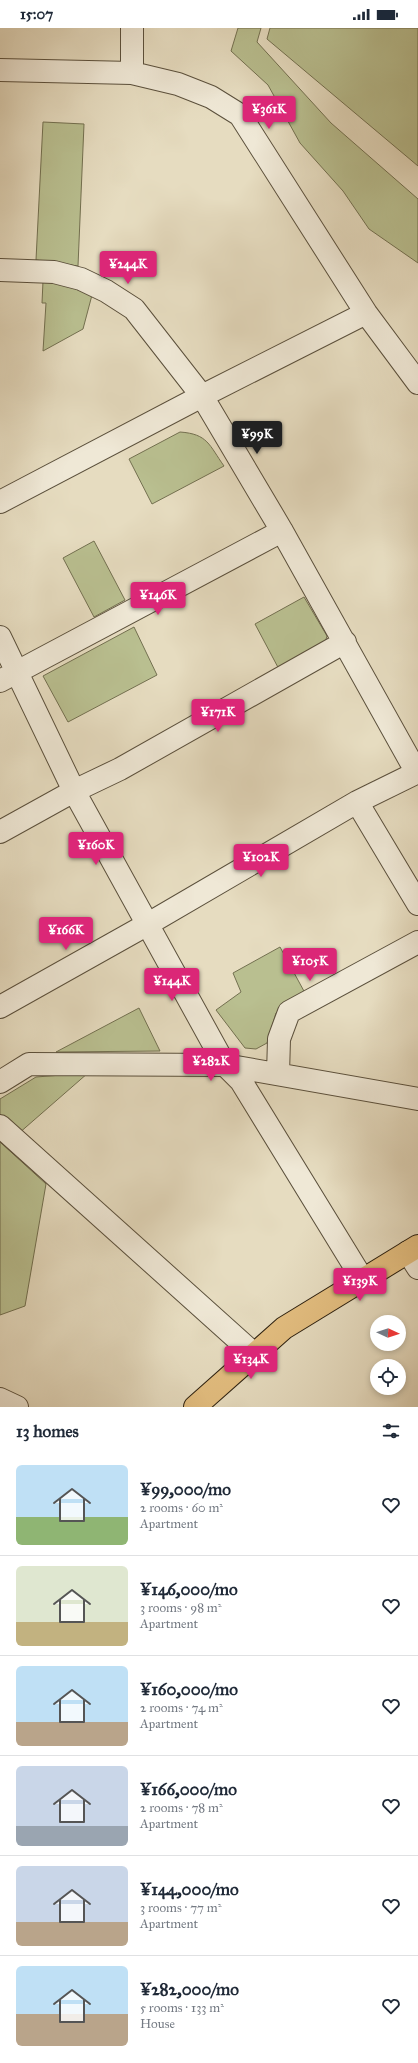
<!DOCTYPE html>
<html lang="en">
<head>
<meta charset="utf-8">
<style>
  body { margin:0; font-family:"IM FELL Great Primer",serif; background:#f2f2f3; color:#1f2937; height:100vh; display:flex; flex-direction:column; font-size:15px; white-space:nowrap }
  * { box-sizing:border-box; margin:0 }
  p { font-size:13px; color:#747a83 }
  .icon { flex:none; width:22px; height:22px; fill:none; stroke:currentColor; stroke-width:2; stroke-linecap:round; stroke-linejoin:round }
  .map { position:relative; height:1379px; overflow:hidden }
  .details { display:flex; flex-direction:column; background:#fff; flex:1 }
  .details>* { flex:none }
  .needle { width:26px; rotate:93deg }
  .fabs { position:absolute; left:370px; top:1287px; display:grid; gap:8px }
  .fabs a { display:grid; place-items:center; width:36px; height:36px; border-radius:50%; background:#fff; box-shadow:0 2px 6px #0003; font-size:20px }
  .price { position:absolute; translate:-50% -34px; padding:0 9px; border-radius:4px; background:#db2777; color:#fff; font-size:13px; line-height:26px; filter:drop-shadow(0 1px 2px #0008) }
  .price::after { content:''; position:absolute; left:50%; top:24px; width:12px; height:9px; margin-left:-6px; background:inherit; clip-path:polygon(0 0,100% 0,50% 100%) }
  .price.selected { background:#222; color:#fff }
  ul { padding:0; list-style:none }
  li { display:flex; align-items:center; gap:12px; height:100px; padding:0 16px }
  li+li { border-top:1px solid #e0e1e3 }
  li span { display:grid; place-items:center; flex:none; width:112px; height:80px; border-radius:6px; color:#555 }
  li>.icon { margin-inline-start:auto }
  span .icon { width:48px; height:48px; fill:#fffc; stroke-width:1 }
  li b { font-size:17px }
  h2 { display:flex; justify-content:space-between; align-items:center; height:48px; padding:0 16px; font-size:17px }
  .status { display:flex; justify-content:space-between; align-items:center; height:28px; padding:0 20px; background:#fff; direction:ltr }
  .status svg { height:11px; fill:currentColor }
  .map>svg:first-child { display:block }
  .green { fill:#b9bf90; stroke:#737050 }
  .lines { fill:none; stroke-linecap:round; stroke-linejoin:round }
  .minor-casing { stroke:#5b503c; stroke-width:24 }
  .major-casing { stroke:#2d2110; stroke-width:24 }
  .minor { stroke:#efe8d6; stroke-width:22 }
  .major { stroke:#e3be80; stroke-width:22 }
</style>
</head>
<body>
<div class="status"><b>15:07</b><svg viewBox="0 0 49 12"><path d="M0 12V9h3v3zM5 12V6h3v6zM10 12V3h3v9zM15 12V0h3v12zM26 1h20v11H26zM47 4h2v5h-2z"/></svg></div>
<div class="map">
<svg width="418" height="1379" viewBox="0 0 418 1379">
  <rect width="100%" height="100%" fill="#e6dcc0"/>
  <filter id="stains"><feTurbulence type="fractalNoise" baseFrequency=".005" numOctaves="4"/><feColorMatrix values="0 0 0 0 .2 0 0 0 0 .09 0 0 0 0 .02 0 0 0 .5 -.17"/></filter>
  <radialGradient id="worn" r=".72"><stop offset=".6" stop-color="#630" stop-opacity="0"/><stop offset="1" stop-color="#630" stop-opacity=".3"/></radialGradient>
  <path class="green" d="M 238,0 L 261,0 L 257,14 L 331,95 L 418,171 L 418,235 L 369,201 L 343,163 L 300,115 L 268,57 L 231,23 Z
    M 270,0 L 418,0 L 418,138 L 267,11 Z
    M 43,94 L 84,96 L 78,238 L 36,232 Z
    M 43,253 L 65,257 L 92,267 L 83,301 L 43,323 L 46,275 L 42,275 Z
    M 180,404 C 208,406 209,417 224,438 L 152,476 L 129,431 Z
    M 94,513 L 125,572 L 94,589 L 63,530 Z
    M 304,569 L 327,608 L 323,621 L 281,645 L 255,596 Z
    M 134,599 L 157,647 L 68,694 L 43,648 Z
    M 280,919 L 305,965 L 276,985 L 267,1015 L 256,1021 L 245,1020 L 216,982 L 241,964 L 233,945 Z
    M 139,980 L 160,1023 L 56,1024 Z
    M 88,1045 L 18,1106 L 0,1091 L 0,1071 L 36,1049 Z
    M 0,1114 L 46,1156 L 25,1278 L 0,1287 Z"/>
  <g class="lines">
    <defs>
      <path id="minor" d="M 0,42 L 132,45 L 178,56 L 211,69 L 240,87 L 366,285 L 418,355
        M 132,45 L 132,0
        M 0,242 L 54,244 L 81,251 L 106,263 L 134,281 L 202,368 L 282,503 L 417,745
        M 0,474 L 202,368 L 366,285
        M 0,609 L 74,763 L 225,1037 L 241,1053 L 363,1252
        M 0,653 L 282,503
        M 357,774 L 418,876
        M 0,804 L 74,763 L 120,741 L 345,614
        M 0,979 L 148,896 L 357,774 L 418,744
        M 278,1046 L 279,1011 L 289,984 L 418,914
        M 0,1054 L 29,1036 L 225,1037 L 418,1071
        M 0,1098 L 254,1326
        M 408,1224 L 418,1240
        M 0,1371 L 17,1379"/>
      <path id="major" d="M 195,1379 L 284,1300 L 418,1218"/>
    </defs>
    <use href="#minor" class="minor-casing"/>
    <use href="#major" class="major-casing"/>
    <use href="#minor" class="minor"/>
    <use href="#major" class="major"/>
  </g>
  <rect width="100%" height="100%" filter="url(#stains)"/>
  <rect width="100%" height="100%" fill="url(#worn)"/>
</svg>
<div class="fabs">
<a><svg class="needle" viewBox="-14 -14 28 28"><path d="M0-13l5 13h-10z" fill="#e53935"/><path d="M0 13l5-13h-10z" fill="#747a83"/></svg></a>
<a><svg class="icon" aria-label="locate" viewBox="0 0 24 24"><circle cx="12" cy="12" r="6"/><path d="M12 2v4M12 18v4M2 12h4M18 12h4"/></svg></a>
</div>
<b class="price" style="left:269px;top:102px">¥361K</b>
<b class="price" style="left:128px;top:257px">¥244K</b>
<b class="price selected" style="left:257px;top:427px">¥99K</b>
<b class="price" style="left:158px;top:588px">¥146K</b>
<b class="price" style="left:218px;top:705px">¥171K</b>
<b class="price" style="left:96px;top:838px">¥160K</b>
<b class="price" style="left:261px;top:850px">¥102K</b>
<b class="price" style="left:66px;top:923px">¥166K</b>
<b class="price" style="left:310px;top:954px">¥105K</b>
<b class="price" style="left:172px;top:974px">¥144K</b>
<b class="price" style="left:211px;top:1054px">¥282K</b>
<b class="price" style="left:360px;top:1274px">¥139K</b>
<b class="price" style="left:251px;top:1352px">¥134K</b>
</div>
<section class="details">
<h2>13 homes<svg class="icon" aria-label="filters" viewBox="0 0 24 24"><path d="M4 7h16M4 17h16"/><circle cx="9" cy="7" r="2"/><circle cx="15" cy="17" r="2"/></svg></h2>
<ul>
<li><span style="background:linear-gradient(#bfe0f5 65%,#8fb573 0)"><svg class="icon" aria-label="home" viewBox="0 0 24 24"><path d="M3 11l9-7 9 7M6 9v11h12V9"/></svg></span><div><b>¥99,000/mo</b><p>2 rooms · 60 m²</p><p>Apartment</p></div><svg class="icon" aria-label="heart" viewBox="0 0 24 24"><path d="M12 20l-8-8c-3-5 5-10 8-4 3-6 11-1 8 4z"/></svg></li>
<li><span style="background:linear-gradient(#dfe7d0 70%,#c2b280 0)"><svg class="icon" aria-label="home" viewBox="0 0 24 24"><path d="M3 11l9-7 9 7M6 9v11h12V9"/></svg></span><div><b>¥146,000/mo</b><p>3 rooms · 98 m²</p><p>Apartment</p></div><svg class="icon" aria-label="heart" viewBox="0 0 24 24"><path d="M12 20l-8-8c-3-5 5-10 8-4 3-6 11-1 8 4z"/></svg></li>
<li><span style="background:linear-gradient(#bfe0f5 70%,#b9a48a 0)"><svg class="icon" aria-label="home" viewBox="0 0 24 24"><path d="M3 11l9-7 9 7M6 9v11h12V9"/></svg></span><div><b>¥160,000/mo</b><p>2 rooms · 74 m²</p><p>Apartment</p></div><svg class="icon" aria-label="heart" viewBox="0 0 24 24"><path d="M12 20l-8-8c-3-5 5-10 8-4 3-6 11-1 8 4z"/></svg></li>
<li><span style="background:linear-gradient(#c9d6e8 75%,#9aa5b1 0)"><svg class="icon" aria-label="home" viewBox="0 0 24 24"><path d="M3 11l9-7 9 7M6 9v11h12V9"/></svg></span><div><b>¥166,000/mo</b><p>2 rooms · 78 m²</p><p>Apartment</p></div><svg class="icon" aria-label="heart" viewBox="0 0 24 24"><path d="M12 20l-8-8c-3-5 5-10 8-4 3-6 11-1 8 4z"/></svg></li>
<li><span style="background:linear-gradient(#c9d6e8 70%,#b9a48a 0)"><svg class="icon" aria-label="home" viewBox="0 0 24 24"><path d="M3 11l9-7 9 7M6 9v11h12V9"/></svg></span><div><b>¥144,000/mo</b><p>3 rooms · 77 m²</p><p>Apartment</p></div><svg class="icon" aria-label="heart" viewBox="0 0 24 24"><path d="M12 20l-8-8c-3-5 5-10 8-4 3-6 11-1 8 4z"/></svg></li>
<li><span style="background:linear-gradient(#bfe0f5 60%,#b9a48a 0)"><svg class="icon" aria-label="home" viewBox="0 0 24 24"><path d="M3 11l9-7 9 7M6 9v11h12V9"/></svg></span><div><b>¥282,000/mo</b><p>5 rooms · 133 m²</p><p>House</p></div><svg class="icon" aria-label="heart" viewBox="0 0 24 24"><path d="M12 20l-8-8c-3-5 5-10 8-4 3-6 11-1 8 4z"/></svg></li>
</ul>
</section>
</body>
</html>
